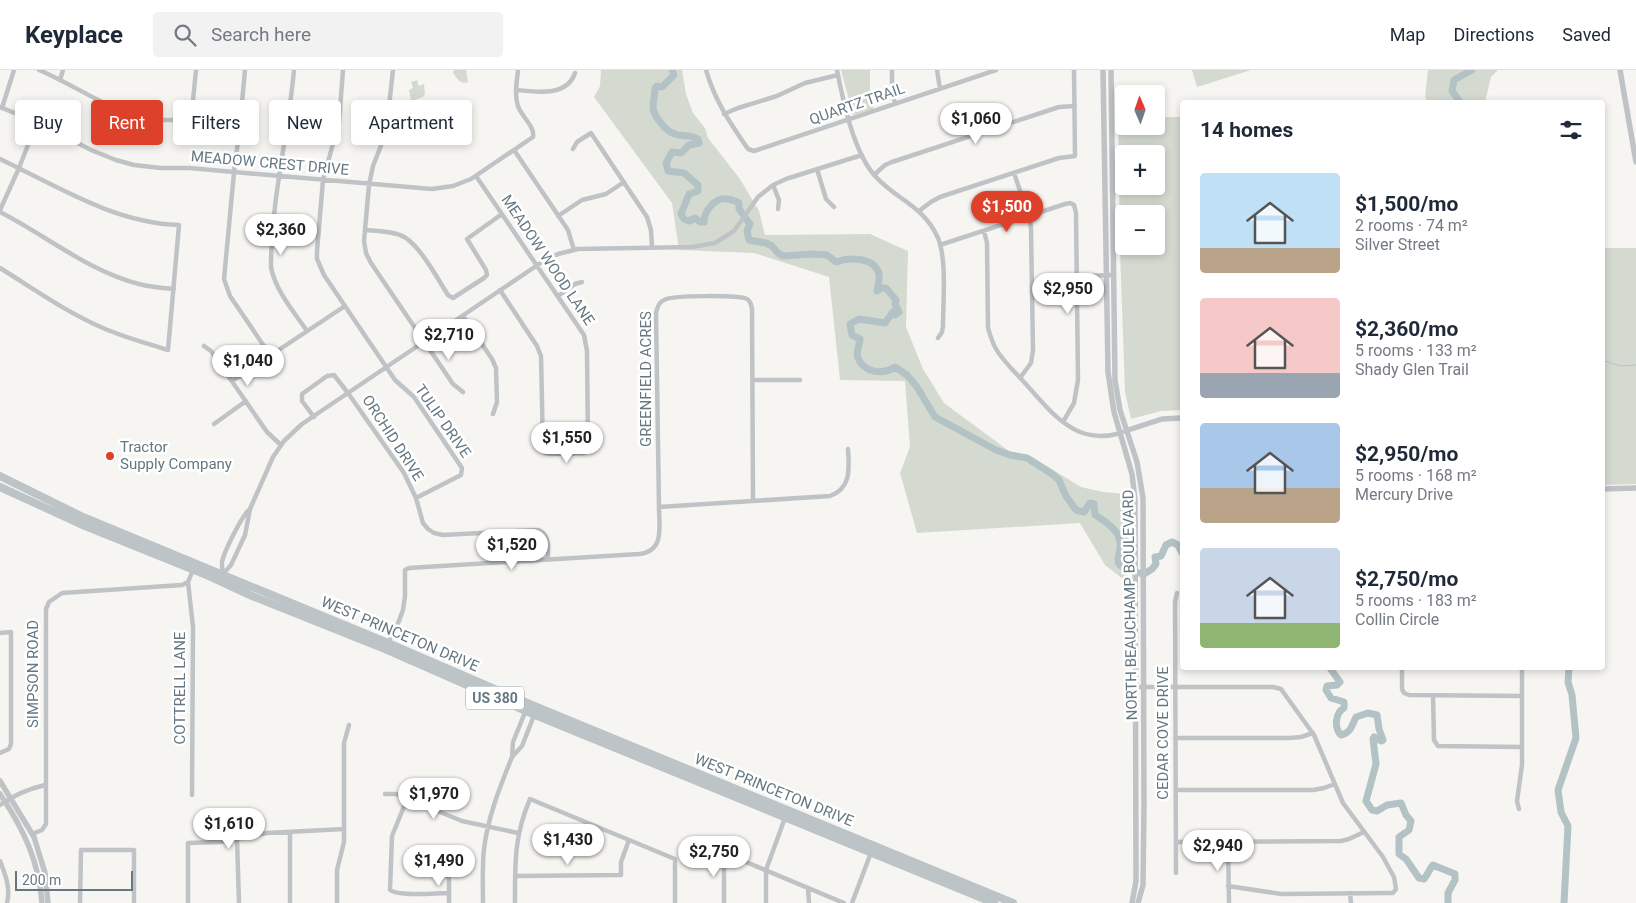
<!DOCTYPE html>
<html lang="en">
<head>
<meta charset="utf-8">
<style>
  body { margin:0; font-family:Roboto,sans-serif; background:#f2f2f3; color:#1f2937; height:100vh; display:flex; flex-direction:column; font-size:19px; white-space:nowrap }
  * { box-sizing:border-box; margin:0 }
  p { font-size:16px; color:#747a83 }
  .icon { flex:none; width:28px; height:28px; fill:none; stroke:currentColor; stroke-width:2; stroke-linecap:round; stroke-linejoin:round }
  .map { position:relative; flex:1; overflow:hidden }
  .details { position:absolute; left:1180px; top:30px; width:425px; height:570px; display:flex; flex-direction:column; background:#fff; border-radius:5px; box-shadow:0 2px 8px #0003 }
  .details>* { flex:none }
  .hud { position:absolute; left:15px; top:30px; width:475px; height:45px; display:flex; gap:10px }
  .needle { width:32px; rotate:358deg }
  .controls { position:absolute; left:1115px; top:15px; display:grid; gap:10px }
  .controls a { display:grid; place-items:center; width:50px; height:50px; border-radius:5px; background:#fff; box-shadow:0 2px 8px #0003; font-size:25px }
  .scale { position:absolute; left:15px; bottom:12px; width:118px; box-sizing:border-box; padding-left:5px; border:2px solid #657882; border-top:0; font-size:14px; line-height:18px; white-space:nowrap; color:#657882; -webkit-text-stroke:4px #fff; paint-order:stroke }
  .price { position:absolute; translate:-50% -42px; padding:0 11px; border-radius:18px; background:#fff; color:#222; font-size:16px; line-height:32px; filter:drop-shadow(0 1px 2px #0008) }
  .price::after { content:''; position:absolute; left:50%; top:30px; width:15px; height:11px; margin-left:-8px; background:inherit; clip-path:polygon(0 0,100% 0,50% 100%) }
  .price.on { background:#dd412a; color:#fff }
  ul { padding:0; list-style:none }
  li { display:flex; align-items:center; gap:15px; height:125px; padding:0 20px }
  li span { display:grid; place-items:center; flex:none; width:140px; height:100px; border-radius:5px; color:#555 }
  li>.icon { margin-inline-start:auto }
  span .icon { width:60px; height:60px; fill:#fffc; stroke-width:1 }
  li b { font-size:21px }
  h2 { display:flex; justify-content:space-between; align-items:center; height:60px; padding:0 20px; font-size:21px }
  .pill { padding:0 18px; border-radius:5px; background:#fff; box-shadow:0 2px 8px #0003; font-size:18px; line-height:45px }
  .pill.on { background:#dd412a; color:#fff }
  header { display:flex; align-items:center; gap:30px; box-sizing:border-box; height:70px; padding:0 25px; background:#fff; border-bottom:1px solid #e0e1e3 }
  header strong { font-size:24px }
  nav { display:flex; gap:28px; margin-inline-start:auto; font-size:18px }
  .search { width:350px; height:45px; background:#f2f2f3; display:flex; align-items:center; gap:12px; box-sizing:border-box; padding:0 18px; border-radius:5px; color:#747a83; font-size:19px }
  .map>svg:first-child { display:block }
  .green { fill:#d5dad1; fill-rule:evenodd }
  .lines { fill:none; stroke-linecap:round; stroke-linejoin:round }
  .stream { stroke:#b3c2c5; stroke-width:1 }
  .river { stroke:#b3c2c5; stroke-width:7 }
  .minor { stroke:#bfc3c6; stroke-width:4.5 }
  .tertiary { stroke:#bfc3c6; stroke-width:5.5 }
  .trunk { stroke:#bcc4c8; stroke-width:8 }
  .poi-dot { fill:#dd412a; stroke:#fff; stroke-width:2 }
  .labels { text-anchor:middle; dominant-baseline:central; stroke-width:5; stroke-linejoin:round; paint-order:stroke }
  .shield { fill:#fff; stroke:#93a0a8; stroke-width:1 }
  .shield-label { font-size:14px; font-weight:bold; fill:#657882 }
  .street-label { font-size:15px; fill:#657882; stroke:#fff }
  .poi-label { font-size:15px; fill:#657882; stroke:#fff; text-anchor:start }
</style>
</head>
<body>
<header>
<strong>Keyplace</strong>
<div class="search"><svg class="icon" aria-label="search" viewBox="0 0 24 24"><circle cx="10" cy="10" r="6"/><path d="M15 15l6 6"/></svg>Search here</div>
<nav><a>Map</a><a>Directions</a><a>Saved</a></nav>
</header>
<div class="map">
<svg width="1636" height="833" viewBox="0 0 1636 833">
  <rect width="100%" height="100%" fill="#f6f5f2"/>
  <path class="green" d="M 454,0 L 466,0 L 468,12 C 460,15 457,8 453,3 Z
    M 601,0 L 682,0 L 686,24 L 693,43 L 705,58 L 708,68 L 740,109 L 759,141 L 765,165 L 870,164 L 908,181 L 906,257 L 923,299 L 944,333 L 1009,381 L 1032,387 L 1081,417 L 1103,422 L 1128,424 L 1128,513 L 1105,495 L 1080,453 L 917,463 L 900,403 L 910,377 L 905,311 L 840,310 L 829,207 L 754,183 L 679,180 L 672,133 L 594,27 L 600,16 Z
    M 841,0 L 870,0 L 870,28 L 874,39 L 853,45 Z
    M 1192,0 L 1251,0 L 1197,17 Z
    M 1428,0 L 1498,0 L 1491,7 L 1485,32 L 1428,32 L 1425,27 Z
    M 417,10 L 419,16 L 424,14 L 425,24 L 423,27 L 411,31 L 409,20 L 413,18 L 411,12 Z
    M 1118,47 L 1124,47 L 1124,56 L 1156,56 L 1156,47 L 1182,47 L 1182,340 L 1161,341 L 1131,349 L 1125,322 L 1120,181 ZM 1124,84 L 1156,84 L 1156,116 L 1124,116 ZM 1124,144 L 1156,144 L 1156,176 L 1124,176 Z
    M 1602,178 L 1636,178 L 1636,414 L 1603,415 Z"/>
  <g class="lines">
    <path class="stream" d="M 1602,290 L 1620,296 L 1636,295"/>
    <path class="river" d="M 672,0 L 674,5 L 662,17 L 657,16 L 655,18 C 655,25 653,31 653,38 C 654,46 666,62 675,64 C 683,67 690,64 698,69 L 699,73 L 689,75 L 681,83 L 672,82 L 666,93 L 668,101 L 684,103 L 698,115 L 698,121 L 689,124 L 681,144 L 684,149 L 689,151 L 695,148 L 700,152 L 704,152 C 704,141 715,127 727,129 C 731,129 735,131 739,133 L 739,139 L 750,154 L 747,161 L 749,170 L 766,173 L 772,176 L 778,183 L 783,186 L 813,184 L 827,185 L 836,192 C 849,187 875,187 879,204 C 880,209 878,216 877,221 L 882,218 L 886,218 L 896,230 L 895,234 L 899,242 L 895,245 L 893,242 L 885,253 L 859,249 L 850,254 L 852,265 L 860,269 C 860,275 855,282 858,288 C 864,303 883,305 895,297 L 907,305 L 917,317 L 935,347 L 996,380 L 1010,385 L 1027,388 L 1052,404 L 1059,410 L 1066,426 L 1076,440 L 1084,442 L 1090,433 L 1094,434 L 1095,445 C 1107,452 1123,463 1120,478 C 1120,483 1116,490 1119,494 C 1122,499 1138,503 1144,504 L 1152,499 L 1156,494 L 1155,487 L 1161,486 L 1166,475 L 1172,472 L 1178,475 L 1182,483
      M 1460,32 L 1452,21 L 1454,10 L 1472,0
      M 1330,598 L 1340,612 L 1337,615 L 1327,616 L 1326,620 L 1331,628 L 1344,632 L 1344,638 C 1335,643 1334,658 1341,665 C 1351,663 1352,655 1356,647 L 1368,643 L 1377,645 L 1379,659 L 1383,670 L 1381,671 L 1374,667 L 1373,669 L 1376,694 L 1366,731 L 1372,740 L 1377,741 L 1387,735 L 1401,733 L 1406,745 L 1411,751 L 1409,760 L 1399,767 L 1399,784 L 1406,789 L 1419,808 L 1424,809 C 1428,804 1429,800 1433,795 L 1455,804 L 1455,810 L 1448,823 L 1448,833
      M 1564,833 L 1568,756 L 1561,742 L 1558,720 L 1576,668 L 1572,625 L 1568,612 L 1569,598"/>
    <path class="minor" d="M 39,0 C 72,14 103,36 137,46 C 155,51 173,50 191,50 L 196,0
      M 245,0 L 239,66 L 235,92 L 224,209 L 230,226 L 270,285
      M 294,0 C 288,66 271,131 271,197 C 275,220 294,242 307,261
      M 343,0 L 339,52 L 323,110 L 317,181 L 317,189 L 324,205 L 395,310 L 414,327 L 462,398 L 461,405 L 416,428
      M 393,0 L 386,63 L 373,96 L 369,115 L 364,171 L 366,183 L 371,193 L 453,314 L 463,322
      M 706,0 C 715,31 730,53 748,79 L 754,81 L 996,0
      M 837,0 C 843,31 854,84 876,107 C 897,130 924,136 938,168 C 947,190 943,231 943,256 L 942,262 L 938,268
      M 892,0 L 892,20 L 895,34
      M 937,0 L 940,19
      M 60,10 L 63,0
      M 517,20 C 536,22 567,27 575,3
      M 0,37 L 37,52 L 91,80 L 116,90 L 134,95 L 161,98 L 189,98 L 234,102 L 432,119 L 453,116 L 471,109 L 533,67 C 535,56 521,46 518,36 C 514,25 517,11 518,0
      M 2,38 L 14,0
      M 724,44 L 738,38 L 777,26 L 805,13 L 838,5
      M 573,79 L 577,72 L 591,63 L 647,147 L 651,160 L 652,177
      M 514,80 L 568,160 L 574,180
      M 0,89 C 57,116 114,153 179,155 L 168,280 C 146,273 123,267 103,258 C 66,242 34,219 0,198
      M 817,99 L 826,129 L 834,137
      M 1014,103 L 1030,150 L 1031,159 L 1033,280 L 1031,293 L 1020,308
      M 874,105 L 885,95 L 892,92 L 1059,37 L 1075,36
      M 476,106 L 584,265 L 587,281 L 588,375 L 587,380 L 584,383 L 552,384 L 545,383 L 543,378 L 541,286 L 537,276 L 500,220
      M 773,115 L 779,130 L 778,139
      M 0,140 L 19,98 L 37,52
      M 919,141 L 931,132 L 940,127 L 1059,88 L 1075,86 L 1074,0
      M 0,142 C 47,166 88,201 139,214 C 150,217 162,218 174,219
      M 558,146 L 582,130 L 606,124 L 624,112
      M 365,160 C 376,161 389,161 400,165 C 418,171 437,208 448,225 L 453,228 L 484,208 L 487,205 L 486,200 L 467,169 L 502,144
      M 984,161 L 987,173 L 988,258 C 990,265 992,272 996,279 C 1003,291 1014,301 1023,311 C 1040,329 1056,352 1080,362 C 1093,367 1107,367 1121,363
      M 940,175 L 1065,134 L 1070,133 L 1074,135 L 1076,143 L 1078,310 L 1074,333 L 1063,352
      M 1077,206 L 1114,205
      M 558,226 L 575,214 L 582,212
      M 463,246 L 492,289 L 496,298 L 497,332 L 493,344
      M 204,276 L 211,281 L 267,362 L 281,375
      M 753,310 L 800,310
      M 232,311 L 345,236
      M 314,347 L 302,331 L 302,324 L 327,306 L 334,305 L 348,323 L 404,403 L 416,428 L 423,453 L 428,459 L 434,463 L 443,465 L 538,460 C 550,464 548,478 548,489
      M 214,354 L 246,331
      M 659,437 L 830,426 C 852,418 849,398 848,379
      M 223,504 L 231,495 L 245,465 L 250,439 L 273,387 L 284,371 L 302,354 L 542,192 L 558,184 L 578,179 L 692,177 L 715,173 L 734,161 L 758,127 L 773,115 L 786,109 L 862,85
      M 223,504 C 222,501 222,496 222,492 C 224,482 242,445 250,439
      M 188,512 L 193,557 L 192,725
      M 0,563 L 11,562 L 11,674 L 9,679 L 0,683
      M 387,575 L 399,551 L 403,540 L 405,526 L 405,500 L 409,498 L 639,484 C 665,481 659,457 659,437 L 656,243 C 657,238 659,232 664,230 C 671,225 739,225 747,229 C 751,231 751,235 752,239 L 753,431
      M 1402,598 L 1402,619 L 1404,623 L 1409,625 L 1522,626
      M 1136,617 L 1273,617 L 1281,619 L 1314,665 L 1343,733 L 1383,787 L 1394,807 L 1396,819 L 1393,823 L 1388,823 L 1281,824 L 1228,816
      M 1433,626 L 1434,670 L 1438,676 L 1522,677
      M 526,640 L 513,672 L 512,687 L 522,676 L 535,643
      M 1175,668 L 1290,668 L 1301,667 L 1313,663
      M 1176,720 L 1313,720 L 1324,718 L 1335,714
      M 385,724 L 396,724 L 462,751 L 518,763
      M 407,729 L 392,766 L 390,820 C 400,827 435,823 449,823
      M 0,735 C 14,725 28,719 45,715
      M 1519,739 L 1517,731 L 1522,695 L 1522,598
      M 290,763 L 290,833
      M 32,764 L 42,760 L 46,754 L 46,539 L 49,532 L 62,523 L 182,515 L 188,512 L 193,500
      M 237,769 L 239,833
      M 1176,772 L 1341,771 L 1349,769 L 1364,762
      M 1228,772 L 1229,833
      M 703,774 L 844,833
      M 724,783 L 724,833
      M 0,791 C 5,804 11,818 7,833
      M 444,797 L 449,809 L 449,833
      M 1176,803 L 1175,532 L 1177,523
      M 515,806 L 621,805 L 621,792 L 629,770
      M 808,818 L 809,833
      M 1350,823 L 1351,833
      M 80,833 L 81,780 L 134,780 L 134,833
      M 188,833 L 188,773 L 220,772 L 267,763 L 344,759
      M 337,833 L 337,800 L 344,772 L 344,673 L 349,655
      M 483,833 C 483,815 482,797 484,779 C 488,746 500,717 512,687
      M 515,833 C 515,794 514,766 530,729 L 675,789 L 675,833
      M 766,833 L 766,800 L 786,745
      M 852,833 L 872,780"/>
    <path class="tertiary" d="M 1103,0 L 1108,302 L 1114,342 L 1132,404 L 1135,430 L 1136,811 L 1132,833
      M 1111,0 L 1115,310 L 1120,340 L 1137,392 L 1143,428 L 1144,736 L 1143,815 L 1138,833
      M 1620,0 L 1636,92
      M 1125,361 L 1162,349 L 1182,348
      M 1602,419 L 1636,418
      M 0,711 L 34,767 L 45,803 L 48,833
      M 0,724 C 23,758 39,791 42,833"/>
    <path class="trunk" d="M 0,406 L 83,447 L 388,573 L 532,635 L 1013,833
      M 0,417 L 85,456 L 209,506 L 252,526 L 385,579 L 535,645 L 994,833"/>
  </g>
  <circle class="poi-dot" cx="110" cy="386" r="5"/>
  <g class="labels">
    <rect class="shield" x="466" y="616.5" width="58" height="23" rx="4"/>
    <g class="shield-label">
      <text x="495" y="628">US 380</text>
    </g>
    <g class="street-label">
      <text transform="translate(857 34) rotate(-19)">QUARTZ TRAIL</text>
      <text transform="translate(270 93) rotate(5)">MEADOW CREST DRIVE</text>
      <text transform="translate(548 190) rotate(56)">MEADOW WOOD LANE</text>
      <text transform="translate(646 309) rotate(-90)">GREENFIELD ACRES</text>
      <text transform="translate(443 351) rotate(55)">TULIP DRIVE</text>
      <text transform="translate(393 368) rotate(57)">ORCHID DRIVE</text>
      <text transform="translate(1130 535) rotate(-91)">NORTH BEAUCHAMP BOULEVARD</text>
      <text transform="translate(400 564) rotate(23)">WEST PRINCETON DRIVE</text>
      <text transform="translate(33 604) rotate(-90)">SIMPSON ROAD</text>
      <text transform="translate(180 618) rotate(-90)">COTTRELL LANE</text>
      <text transform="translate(1163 663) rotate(-90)">CEDAR COVE DRIVE</text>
      <text transform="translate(774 720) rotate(22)">WEST PRINCETON DRIVE</text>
    </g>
    <g class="poi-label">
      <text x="120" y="377">Tractor<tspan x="120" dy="17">Supply Company</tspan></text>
    </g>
  </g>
</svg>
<div class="controls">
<a><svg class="needle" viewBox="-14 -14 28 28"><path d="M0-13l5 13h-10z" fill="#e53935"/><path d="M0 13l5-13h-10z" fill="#747a83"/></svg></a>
<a>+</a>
<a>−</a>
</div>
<div class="scale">200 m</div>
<b class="price" style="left:976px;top:75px">$1,060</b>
<b class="price on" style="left:1007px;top:163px">$1,500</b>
<b class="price" style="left:281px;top:186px">$2,360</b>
<b class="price" style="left:1068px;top:245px">$2,950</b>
<b class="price" style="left:449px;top:291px">$2,710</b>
<b class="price" style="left:248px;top:317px">$1,040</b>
<b class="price" style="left:567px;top:394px">$1,550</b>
<b class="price" style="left:512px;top:501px">$1,520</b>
<b class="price" style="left:434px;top:750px">$1,970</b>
<b class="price" style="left:229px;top:780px">$1,610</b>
<b class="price" style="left:568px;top:796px">$1,430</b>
<b class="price" style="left:1218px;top:802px">$2,940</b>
<b class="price" style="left:714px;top:808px">$2,750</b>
<b class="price" style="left:439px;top:817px">$1,490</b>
<div class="hud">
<a class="pill">Buy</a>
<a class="pill on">Rent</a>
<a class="pill">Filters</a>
<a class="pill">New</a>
<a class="pill">Apartment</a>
</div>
<section class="details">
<h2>14 homes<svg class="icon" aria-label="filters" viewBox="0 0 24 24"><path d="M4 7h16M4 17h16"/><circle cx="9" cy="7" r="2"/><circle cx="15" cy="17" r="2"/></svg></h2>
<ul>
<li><span style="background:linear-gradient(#bfe0f5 75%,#b9a48a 0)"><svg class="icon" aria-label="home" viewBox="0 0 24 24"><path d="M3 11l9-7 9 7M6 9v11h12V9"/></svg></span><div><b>$1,500/mo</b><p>2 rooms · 74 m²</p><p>Silver Street</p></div></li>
<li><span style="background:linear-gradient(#f6c9c9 75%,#9aa5b1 0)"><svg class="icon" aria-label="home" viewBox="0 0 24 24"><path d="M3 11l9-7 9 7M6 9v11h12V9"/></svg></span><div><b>$2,360/mo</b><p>5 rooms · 133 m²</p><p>Shady Glen Trail</p></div></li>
<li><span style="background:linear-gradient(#a9c7e8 65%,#b9a48a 0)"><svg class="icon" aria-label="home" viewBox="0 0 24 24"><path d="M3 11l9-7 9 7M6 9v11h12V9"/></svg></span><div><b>$2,950/mo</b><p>5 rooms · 168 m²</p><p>Mercury Drive</p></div></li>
<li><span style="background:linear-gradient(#c9d6e8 75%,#8fb573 0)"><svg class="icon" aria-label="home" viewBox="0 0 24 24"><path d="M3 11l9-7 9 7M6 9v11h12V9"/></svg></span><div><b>$2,750/mo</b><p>5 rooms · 183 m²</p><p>Collin Circle</p></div></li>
</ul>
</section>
</div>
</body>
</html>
